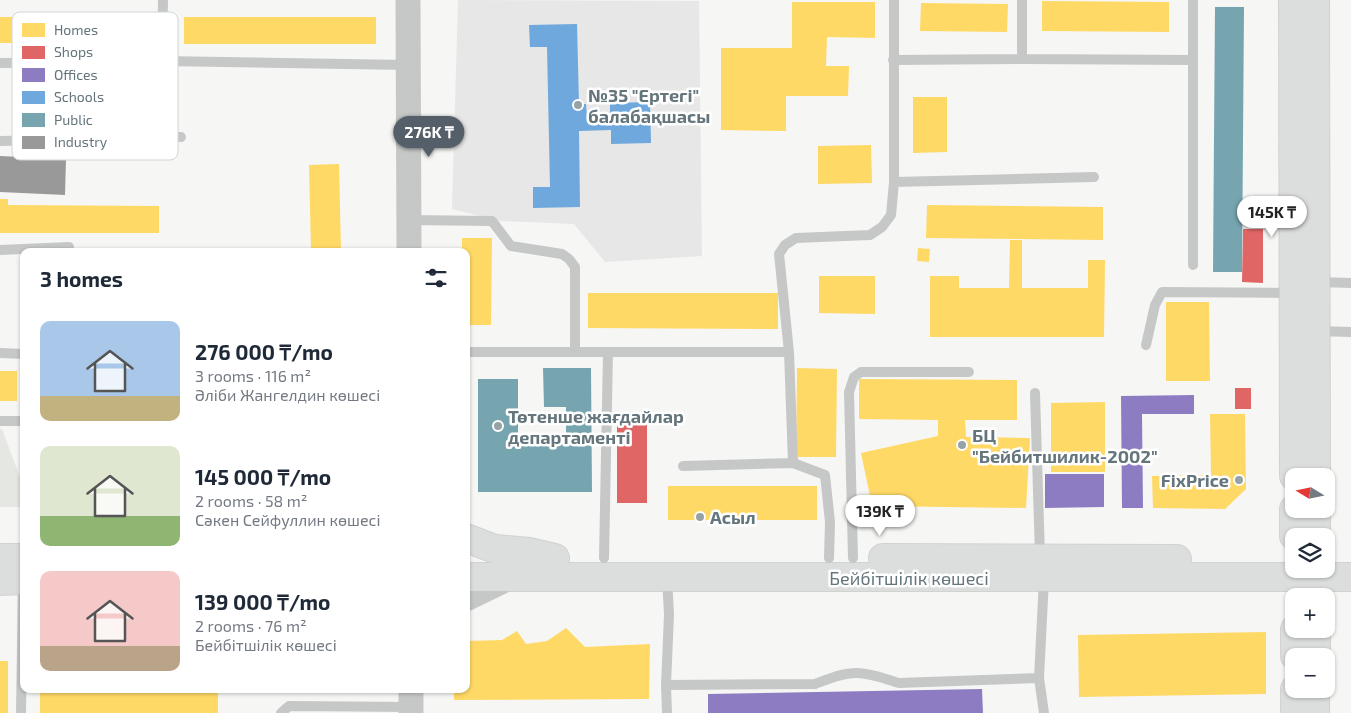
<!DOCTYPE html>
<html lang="en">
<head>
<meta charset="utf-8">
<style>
  body { margin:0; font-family:"Exo 2",sans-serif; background:#f2f2f3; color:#1f2937; height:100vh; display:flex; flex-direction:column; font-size:19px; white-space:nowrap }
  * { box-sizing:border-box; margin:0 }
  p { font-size:16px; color:#747a83 }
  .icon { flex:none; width:28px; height:28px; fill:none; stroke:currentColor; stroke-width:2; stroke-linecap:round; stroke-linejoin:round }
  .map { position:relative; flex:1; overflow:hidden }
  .sheet { position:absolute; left:20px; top:248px; width:450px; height:445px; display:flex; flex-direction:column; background:#fff; border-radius:10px; box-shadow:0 1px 4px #0004 }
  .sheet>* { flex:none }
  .needle { width:32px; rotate:280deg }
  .fabs { position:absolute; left:1285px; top:468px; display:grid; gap:10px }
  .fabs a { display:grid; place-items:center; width:50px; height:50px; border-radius:10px; background:#fff; box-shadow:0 1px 4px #0004; font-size:25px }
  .price { position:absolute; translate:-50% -42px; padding:0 11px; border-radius:18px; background:#fff; color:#222; font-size:16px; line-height:32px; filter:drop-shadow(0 1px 2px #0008) }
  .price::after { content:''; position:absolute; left:50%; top:30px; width:15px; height:11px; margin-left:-8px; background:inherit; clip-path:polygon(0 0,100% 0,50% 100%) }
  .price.selected { background:#555f69; color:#fff }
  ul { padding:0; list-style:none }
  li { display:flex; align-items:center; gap:15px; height:125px; padding:0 20px }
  li span { display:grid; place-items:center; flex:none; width:140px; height:100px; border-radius:10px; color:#555 }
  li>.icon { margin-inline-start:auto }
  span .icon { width:60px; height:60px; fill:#fffc; stroke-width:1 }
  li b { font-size:21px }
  h2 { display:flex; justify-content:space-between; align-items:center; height:60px; padding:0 20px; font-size:21px }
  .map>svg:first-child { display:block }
  .built { fill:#e6e7e6 }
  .green { fill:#e5e7e2 }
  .homes { fill:#ffd966 }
  .shops { fill:#e06666 }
  .offices { fill:#8e7cc3 }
  .schools { fill:#6fa8dc }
  .public { fill:#76a5af }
  .industry { fill:#999 }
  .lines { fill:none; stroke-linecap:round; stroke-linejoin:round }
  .secondary-casing { stroke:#d1d3d3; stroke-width:30 }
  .service { stroke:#c6c8c8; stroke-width:10 }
  .tertiary { stroke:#c6c8c8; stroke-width:25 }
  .secondary { stroke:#dcdddd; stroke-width:28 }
  .poi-dot { fill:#97a2a6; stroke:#fff; stroke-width:2 }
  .labels { text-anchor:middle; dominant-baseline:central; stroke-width:5; stroke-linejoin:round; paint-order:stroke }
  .poi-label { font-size:18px; font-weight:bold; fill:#64757c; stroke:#fff; text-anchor:start }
  .street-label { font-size:18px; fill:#64757c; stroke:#fff }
  .key { fill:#fff; stroke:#d0d6d8; stroke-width:1 }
  .key-label { font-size:14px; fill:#64757c }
</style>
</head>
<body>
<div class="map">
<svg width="1351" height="713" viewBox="0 0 1351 713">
  <rect width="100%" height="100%" fill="#f6f6f5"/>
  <path class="built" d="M 458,0 L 699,1 L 702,256 L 605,262 L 574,224 L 500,221 L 452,209 Z"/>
  <path class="green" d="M 0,429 L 2,429 L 24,488 L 24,507 L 0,507 Z"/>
  <path class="homes" d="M 1042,1 L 1169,2 L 1169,32 L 1042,31 Z
    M 792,2 L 875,2 L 875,38 L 827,37 L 826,66 L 849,66 L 848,96 L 786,96 L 786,131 L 721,130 L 721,48 L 792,48 Z
    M 921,3 L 1008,4 L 1007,32 L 920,31 Z
    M 0,17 L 130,17 L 130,43 L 0,43 Z
    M 184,17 L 376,17 L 376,44 L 184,44 Z
    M 913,97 L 947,97 L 947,152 L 913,153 Z
    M 871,145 L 872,183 L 818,184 L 818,146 Z
    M 339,164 L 341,251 L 311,251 L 309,165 Z
    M 0,199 L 8,199 L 8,205 L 159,206 L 159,233 L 0,233 Z
    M 927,205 L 1103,207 L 1103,240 L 926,238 Z
    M 462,238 L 492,238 L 491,325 L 466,325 L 466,251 L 462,251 Z
    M 1010,240 L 1022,240 L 1022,288 L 1088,288 L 1088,260 L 1105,260 L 1104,337 L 930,337 L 930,276 L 959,276 L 959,288 L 1009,288 Z
    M 918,248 L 930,249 L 929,262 L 917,261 Z
    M 819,276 L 875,276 L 875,314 L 819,313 Z
    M 588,293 L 778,293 L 778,329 L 588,328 Z
    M 1166,302 L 1209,302 L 1210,381 L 1166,381 Z
    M 797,368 L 837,369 L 836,457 L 796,457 Z
    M 0,371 L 17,371 L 17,401 L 0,401 Z
    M 859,379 L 1017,380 L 1017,420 L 965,420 L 966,437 L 1030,438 L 1026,508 L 872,506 L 861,453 L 938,436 L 938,420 L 859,419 Z
    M 1105,402 L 1105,472 L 1051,472 L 1051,403 Z
    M 1210,414 L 1245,414 L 1246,489 L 1225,509 L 1153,508 L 1152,476 L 1211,475 Z
    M 668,486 L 817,486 L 817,520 L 668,520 Z
    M 566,628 L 585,647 L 650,644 L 649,699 L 454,700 L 454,689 L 466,689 L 466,641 L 502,640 L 517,631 L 526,644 L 547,641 Z
    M 1266,632 L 1266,694 L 1079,697 L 1078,635 Z
    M 0,661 L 8,661 L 8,713 L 0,713 Z
    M 40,689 L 218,689 L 218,713 L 40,713 Z"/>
  <path class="shops" d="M 1243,229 L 1263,229 L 1263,283 L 1242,282 Z
    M 1235,388 L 1251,388 L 1251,409 L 1235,409 Z
    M 617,425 L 647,425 L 647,503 L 617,503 Z"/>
  <path class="offices" d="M 1194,395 L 1194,414 L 1142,414 L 1143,508 L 1122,508 L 1121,396 Z
    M 1045,474 L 1104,474 L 1104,507 L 1045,508 Z
    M 982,689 L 983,713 L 708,713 L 708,694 Z"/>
  <path class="schools" d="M 577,24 L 579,104 L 586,104 L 587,117 L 610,116 L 610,103 L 650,102 L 651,143 L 611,144 L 611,130 L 579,131 L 580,207 L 533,208 L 533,187 L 550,187 L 547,47 L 530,47 L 529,25 Z"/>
  <path class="public" d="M 1215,7 L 1244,7 L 1242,272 L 1213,272 Z
    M 543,368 L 591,368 L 592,492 L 478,492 L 478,379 L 518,379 L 518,445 L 566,444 L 566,407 L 544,407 Z"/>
  <path class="industry" d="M 0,156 L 66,159 L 65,195 L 0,192 Z"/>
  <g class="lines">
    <defs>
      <path id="secondary" d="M 1293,0 L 1294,476
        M 1315,0 L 1316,476
        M 1294,509 L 1294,536
        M 1316,509 L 1316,536
        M 466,538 L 495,549 L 530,552 L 555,558
        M 0,558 L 24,558
        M 883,558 L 1177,559
        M 466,577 L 1351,577
        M 0,581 L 24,580
        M 1295,656 L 1295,629
        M 1316,656 L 1316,629
        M 1295,713 L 1295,689
        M 1315,713 L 1315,689"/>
    </defs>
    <use href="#secondary" class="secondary-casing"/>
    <path class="service" d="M 1022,59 L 1022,0
      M 893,60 L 1022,59 L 1193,60 L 1193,265
      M 1193,60 L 1193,0
      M 162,61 L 163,0
      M 0,63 L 162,61 L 408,65
      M 0,141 L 181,137
      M 894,182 L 1094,177
      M 409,220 L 492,221 L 511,246 L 562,254 L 569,259 L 575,267 L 575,352
      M 0,250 L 69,247
      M 1317,282 L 1351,283
      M 1317,331 L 1351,332
      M 1146,345 L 1155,305 L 1162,292 L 1292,293
      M 466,352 L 789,352 L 793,463 L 825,475 L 830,522 L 829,558
      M 789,352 L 779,254 L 785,245 L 796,238 L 870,235 L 882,227 L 891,215 L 894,182 L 894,0
      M 0,353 L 24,354
      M 1035,393 L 1040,557
      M 0,421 L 24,421
      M 683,466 L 793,463
      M 604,558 L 608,352
      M 853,558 L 849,392 L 854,377 L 861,372 L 969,372
      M 666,685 L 815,684 C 828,679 842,673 857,673 C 871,673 885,679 899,683 L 1039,678
      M 21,713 L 23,581
      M 281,713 L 289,706 L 410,707
      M 667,713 L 666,685 L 669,614 L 667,579
      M 1044,713 L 1039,678 L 1044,579"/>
    <path class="tertiary" d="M 408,0 L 409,251
      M 466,599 L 511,577
      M 411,713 L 411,689"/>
    <use href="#secondary" class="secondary"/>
  </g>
  <g class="poi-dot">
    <circle cx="578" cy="105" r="5"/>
    <circle cx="498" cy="426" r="5"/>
    <circle cx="962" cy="445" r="5"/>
    <circle cx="1239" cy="480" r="5"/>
    <circle cx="700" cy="517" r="5"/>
  </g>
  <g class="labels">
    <g class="poi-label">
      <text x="588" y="95">№35 "Ертегі"<tspan x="588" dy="21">балабақшасы</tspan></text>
      <text x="508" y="416">Төтенше жағдайлар<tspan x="508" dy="21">департаменті</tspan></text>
      <text x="972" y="435">БЦ<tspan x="972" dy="21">"Бейбитшилик-2002"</tspan></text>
      <text x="1229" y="480" text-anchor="end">FixPrice</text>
      <text x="710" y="517">Асыл</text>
    </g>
    <g class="street-label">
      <text x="909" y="578">Бейбітшілік көшесі</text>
    </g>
  </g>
  <rect x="12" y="12" width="166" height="148" rx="8" class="key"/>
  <rect x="22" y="23" width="23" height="14" fill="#ffd966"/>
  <rect x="22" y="46" width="23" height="13" fill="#e06666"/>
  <rect x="22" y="68" width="23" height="14" fill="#8e7cc3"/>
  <rect x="22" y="91" width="23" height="13" fill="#6fa8dc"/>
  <rect x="22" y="113" width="23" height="14" fill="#76a5af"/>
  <rect x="22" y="136" width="23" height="13" fill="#999"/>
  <g class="key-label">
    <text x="54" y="35">Homes</text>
    <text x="54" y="57">Shops</text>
    <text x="54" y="80">Offices</text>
    <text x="54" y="102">Schools</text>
    <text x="54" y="125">Public</text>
    <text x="54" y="147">Industry</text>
  </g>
</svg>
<div class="fabs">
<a><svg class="needle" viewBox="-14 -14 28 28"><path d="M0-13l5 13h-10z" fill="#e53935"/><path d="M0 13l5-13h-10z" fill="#747a83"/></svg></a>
<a><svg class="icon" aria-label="layers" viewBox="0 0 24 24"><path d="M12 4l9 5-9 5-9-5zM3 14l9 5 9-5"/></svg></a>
<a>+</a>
<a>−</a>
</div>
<b class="price selected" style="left:429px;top:158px">276K ₸</b>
<b class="price" style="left:1272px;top:238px">145K ₸</b>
<b class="price" style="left:880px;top:537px">139K ₸</b>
<section class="sheet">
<h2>3 homes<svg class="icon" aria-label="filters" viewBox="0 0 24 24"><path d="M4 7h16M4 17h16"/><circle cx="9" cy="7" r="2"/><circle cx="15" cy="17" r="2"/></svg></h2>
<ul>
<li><span style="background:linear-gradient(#a9c7e8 75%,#c2b280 0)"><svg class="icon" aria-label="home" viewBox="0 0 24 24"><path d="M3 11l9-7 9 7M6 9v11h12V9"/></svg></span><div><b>276 000 ₸/mo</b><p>3 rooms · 116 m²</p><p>Әліби Жангелдин көшесі</p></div></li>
<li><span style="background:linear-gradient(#dfe7d0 70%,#8fb573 0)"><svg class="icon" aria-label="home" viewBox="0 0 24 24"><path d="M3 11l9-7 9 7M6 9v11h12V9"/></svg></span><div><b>145 000 ₸/mo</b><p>2 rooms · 58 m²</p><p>Сәкен Сейфуллин көшесі</p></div></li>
<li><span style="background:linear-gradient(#f6c9c9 75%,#b9a48a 0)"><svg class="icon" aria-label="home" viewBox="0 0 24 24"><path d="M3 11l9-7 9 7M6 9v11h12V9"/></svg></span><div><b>139 000 ₸/mo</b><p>2 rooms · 76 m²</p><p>Бейбітшілік көшесі</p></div></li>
</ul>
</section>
</div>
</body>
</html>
